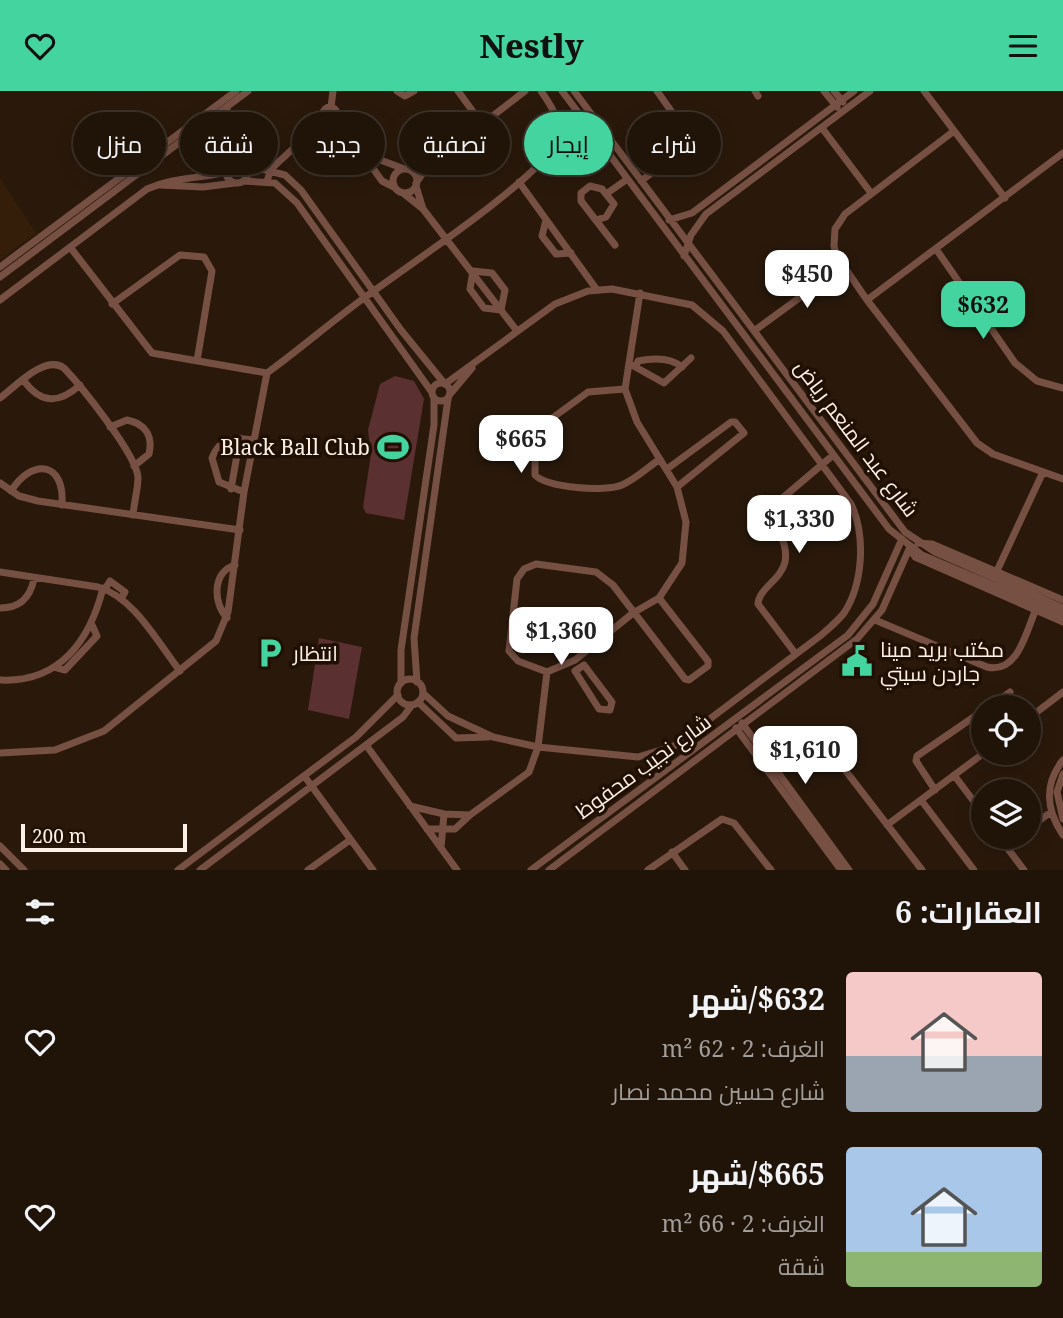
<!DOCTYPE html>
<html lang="ar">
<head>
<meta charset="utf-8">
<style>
  body { margin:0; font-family:"Noto Serif",Cairo,serif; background:#2d2016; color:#f1f3f6; direction:rtl; height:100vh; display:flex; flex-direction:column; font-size:26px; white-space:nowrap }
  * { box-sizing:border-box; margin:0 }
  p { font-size:23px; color:#a29e9c }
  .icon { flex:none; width:38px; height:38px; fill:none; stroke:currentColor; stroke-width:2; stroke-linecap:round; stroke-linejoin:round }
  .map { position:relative; height:779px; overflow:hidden; direction:ltr }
  .sheet { display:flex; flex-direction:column; background:#201308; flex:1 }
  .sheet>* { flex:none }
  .guide { position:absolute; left:21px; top:21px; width:700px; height:63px; direction:rtl; display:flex; gap:14px }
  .controls { position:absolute; left:971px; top:604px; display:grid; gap:14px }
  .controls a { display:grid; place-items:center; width:70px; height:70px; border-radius:50%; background:#201308; box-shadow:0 4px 18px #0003,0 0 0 2px #3d3229; font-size:35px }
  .scale { position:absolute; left:21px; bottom:18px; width:166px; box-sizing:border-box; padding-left:7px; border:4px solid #fdf0e7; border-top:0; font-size:19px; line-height:24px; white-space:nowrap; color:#fdf0e7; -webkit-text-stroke:5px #201003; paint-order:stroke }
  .price { position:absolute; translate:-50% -60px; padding:0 16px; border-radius:14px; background:#fff; color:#222; font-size:23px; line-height:46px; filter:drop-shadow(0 2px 4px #0008) }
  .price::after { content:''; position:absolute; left:50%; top:42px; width:21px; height:16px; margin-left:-10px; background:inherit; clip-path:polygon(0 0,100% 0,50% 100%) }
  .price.current { background:#44d4a0; color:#111 }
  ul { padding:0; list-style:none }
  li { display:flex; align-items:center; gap:21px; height:175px; padding:0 21px }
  li span { display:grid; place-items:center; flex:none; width:196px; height:140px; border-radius:7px; color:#555 }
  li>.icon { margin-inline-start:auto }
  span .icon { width:84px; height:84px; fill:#fffc; stroke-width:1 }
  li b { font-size:30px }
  h2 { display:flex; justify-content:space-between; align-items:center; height:84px; padding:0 21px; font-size:30px }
  .tag { padding:0 24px; border-radius:32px; background:#201308; box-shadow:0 4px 18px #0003,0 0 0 2px #3d3229; font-size:24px; line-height:63px }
  .tag.current { background:#44d4a0; color:#111 }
  header { display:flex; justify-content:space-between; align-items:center; height:91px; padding:0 21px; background:#44d4a0; color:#111; font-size:32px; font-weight:800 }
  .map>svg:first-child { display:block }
  .built { fill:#341e0a }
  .green { fill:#5b3031 }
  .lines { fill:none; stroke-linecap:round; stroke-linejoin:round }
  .minor { stroke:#775044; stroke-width:7 }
  .labels { text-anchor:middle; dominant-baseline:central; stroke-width:7; stroke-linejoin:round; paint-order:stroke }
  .street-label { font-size:21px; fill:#fdf0e7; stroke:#201003 }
  .poi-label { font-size:21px; fill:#fdf0e7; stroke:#201003; text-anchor:start }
</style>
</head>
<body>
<header><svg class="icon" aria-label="menu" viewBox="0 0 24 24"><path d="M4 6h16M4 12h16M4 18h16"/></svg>Nestly<svg class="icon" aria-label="heart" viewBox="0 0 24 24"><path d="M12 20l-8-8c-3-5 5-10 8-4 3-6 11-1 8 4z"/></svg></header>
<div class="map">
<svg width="1063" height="779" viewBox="0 0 1063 779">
  <rect width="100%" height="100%" fill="#2a190b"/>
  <path class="built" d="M 0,87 L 36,142 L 0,169 Z"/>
  <path class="green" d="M 395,285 L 414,290 L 424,308 L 404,429 L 366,422 L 363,416 L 371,363 L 368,339 L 380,293 Z
    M 319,547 L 362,556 L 349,628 L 308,619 Z"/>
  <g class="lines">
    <path class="minor" d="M 397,0 L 405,5 L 414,0
      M 458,0 L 482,33
      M 562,0 L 889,438 L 922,464 L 1063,524
      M 574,0 L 905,441 L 935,461 L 1063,517
      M 755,0 L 758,5
      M 824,0 L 837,16
      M 834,0 L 843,11
      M 924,0 L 1005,107
      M 331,16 L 333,0
      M323 23a7 7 0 1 1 14 0a7 7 0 1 1-14 0Z
      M 227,18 L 218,43 L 239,71
      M 336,26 L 382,90 L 394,96
      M 822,37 L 871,102
      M 954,40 L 845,123 L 835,138 L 834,155 L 836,164 L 867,209 L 977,352 L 993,363 L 1063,388
      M 183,49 L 206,55 L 217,72 L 226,78
      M 364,63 L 402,77
      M226 81a11 11 0 1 1 22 0a11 11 0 1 1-22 0Z
      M 245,74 L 285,84 L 301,99 L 401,239 L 444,292
      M 407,78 L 451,57 L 525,0
      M393 90a12 12 0 1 1 24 0a12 12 0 1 1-24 0Z
      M 244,90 L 275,92 L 297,112 L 431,300
      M 267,90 L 271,78 L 325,28
      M 641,90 L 693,51 L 657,0
      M 519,91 L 597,199
      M 416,92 L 433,68
      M 160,94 L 203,96 L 235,92
      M 416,95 L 423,118
      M 403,102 L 423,118 L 517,240
      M 606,103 L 626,89
      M 546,129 L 542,145 L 556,163 L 571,162
      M 596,129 L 606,126 L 614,113 L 602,98 L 590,95 L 581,102 L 581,110 L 615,154
      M 669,129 L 692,122 L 854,0
      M 70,156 L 152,262 L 267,282
      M 936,158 L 1015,272 L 1037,290 L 1063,297
      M 684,165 L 691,144 L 706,123 L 870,0
      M 0,176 L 236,0
      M 473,180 L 492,182 L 505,199 L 501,219 L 484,217 L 470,198 Z
      M 0,186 L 248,0
      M 640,202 L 625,298 L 637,331 L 677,396 L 686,431 L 682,472 L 659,507 L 633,522 L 575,569 L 547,581 L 518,570 L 509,560 L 517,488 L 524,478 L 536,473 L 596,481 L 613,494 L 685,588 L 689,589 L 708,575 L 708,570 L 659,507
      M 0,209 L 147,98 C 174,86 198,88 226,81
      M 867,209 L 1063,62
      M 112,213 L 180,164 L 204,166 L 212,180 L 197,270
      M 754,240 L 843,175
      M 630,273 L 664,292 L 691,267
      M 636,275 L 638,270 C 653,267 670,266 682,276
      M 24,290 C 41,313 59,313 80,294
      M432 301a9 9 0 1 1 18 0a9 9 0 1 1-18 0Z
      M 625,298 L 588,301 L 540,336 L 535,352 L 535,384 C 547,397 606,401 622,394 C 636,388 648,376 660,368
      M 451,302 L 472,277
      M 0,307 C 15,296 45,263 64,277 C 81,295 136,363 138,386 C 138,398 134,412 133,424
      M 110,336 L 127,329 C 146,333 153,345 149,363 L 134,375
      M 667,378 L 731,331 L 735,331 L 744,342 L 677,396
      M 0,392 L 19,405 L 38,410 L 240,439
      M 231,398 L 240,347
      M 11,400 C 33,366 65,371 62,414
      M 244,401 L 219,391 L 212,367 C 220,347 233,345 252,349
      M 918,452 L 932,453 L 1063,509
      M 910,458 L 915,466 L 1063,531
      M 0,481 L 98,496 C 134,506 158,552 180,580
      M 996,482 L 1043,381
      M 105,498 L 110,490 L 125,501 L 121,508
      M 0,517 C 20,517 30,507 34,488
      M 227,527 C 213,512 212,481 235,474
      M 875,529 L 987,576 C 1018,583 1026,541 1036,518
      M 795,562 L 758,513 C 759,497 781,489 785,471 C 789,450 773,436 772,416 L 832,365
      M 584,574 L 612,611 L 610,619 L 599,618 L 575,580 Z
      M 54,576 L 65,579 L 97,545 L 92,534
      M397 601a13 13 0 1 1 26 0a13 13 0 1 1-26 0Z
      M 0,589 C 60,592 90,549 103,497
      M 417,591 L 414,547 L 448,308
      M 401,592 L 401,559 L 434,334 L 434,308
      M 423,602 L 448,625 L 493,646 L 538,656 L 638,666 L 674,655 L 820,545 C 828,538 837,531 844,522 C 863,493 866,445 851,413 L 723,240 L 692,214 L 612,198 L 588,200 L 555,213 L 445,293
      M 418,611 L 456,647 L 488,646
      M 989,616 L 1010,601
      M 1029,627 L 1063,601
      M 742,632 L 849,779
      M 736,637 L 841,779
      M 366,654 L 457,779
      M 0,662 L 55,659 L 104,640 L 216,550 L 228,521 L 244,401 L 267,282 C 300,258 331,231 364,207 C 400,180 541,87 554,53 C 563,32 553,17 541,0
      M 1063,669 C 1044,693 1046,719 1063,744
      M 1063,683 L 1057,701 L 1063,728
      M 954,684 L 984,724
      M 772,685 L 805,659 L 824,656 L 832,662 L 922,779
      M 305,686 L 373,779
      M 935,699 L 916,670 L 917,665 L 984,619
      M 921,709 L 974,779
      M 410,715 L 444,723 L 470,724 L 529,681 L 538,656 L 547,581
      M 887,734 L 984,662
      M 1029,737 L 1051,721
      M 427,738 L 455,738 L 470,724
      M 999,746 L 1024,779
      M 1006,754 L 1018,746
      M 0,755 L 24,779
      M 441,757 L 444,723
      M 672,761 L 685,779
      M 0,773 L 6,779
      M 178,779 L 356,646 L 398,604
      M 200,779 L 403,626 L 412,614
      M 308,779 L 350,749
      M 531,779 L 848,544 L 873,513 L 902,448
      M 549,779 L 857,548 L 882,519 L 910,456
      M 648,779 L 722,728 L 734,732 L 771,779"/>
  </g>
  <defs>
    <symbol id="stadium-bare" viewBox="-9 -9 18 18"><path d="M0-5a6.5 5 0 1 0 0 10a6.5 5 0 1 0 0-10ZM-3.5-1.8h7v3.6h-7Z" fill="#44d4a0" stroke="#201003" stroke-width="2.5" paint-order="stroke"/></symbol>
    <symbol id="parking-bare" viewBox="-9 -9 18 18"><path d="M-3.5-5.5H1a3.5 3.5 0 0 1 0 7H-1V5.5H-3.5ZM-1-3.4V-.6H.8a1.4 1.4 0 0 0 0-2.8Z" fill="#44d4a0" stroke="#201003" stroke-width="2.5" paint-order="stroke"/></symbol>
    <symbol id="civic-bare" viewBox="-9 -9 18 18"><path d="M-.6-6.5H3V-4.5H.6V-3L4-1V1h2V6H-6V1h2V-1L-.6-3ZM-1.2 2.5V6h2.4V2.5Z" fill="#44d4a0" stroke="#201003" stroke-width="2.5" paint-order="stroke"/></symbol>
  </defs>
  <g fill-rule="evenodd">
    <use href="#stadium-bare" x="371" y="334" width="44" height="44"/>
    <use href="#parking-bare" x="248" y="540" width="44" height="44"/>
    <use href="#civic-bare" x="835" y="548" width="44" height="44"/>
  </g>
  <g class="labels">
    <g class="street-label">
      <text transform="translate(857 347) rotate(53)">شارع عبد المنعم رياض</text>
      <text transform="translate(643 675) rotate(-36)">شارع نجيب محفوظ</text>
    </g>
    <g class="poi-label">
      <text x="370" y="356" text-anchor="end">Black Ball Club</text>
      <text x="880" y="558">مكتب بريد مينا<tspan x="880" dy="24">جاردن سيتي</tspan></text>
      <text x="293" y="562">انتظار</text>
    </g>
  </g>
</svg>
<div class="controls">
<a><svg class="icon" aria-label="locate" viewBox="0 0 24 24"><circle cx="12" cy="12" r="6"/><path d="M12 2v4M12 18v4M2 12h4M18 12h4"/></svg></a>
<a><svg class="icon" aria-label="layers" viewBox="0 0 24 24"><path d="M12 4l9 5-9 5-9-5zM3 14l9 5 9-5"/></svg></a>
</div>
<div class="scale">200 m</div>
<b class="price" style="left:807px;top:219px">$450</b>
<b class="price current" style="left:983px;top:250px">$632</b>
<b class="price" style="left:521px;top:384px">$665</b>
<b class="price" style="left:799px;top:464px">$1,330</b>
<b class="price" style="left:561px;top:576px">$1,360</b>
<b class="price" style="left:805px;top:695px">$1,610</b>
<div class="guide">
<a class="tag">شراء</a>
<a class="tag current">إيجار</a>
<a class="tag">تصفية</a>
<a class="tag">جديد</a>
<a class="tag">شقة</a>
<a class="tag">منزل</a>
</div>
</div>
<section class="sheet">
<h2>العقارات: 6<svg class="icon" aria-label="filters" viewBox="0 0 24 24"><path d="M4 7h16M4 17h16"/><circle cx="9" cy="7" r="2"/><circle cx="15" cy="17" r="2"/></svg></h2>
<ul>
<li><span style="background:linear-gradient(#f6c9c9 60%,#9aa5b1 0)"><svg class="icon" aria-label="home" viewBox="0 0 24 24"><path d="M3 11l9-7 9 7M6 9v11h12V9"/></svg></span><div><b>$632/شهر</b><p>الغرف: 2 · 62 m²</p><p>شارع حسين محمد نصار</p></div><svg class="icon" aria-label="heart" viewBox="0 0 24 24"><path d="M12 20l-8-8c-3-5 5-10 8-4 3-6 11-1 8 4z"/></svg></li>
<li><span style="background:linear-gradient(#a9c7e8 75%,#8fb573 0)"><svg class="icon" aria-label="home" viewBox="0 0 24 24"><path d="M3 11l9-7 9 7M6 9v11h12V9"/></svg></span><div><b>$665/شهر</b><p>الغرف: 2 · 66 m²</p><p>شقة</p></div><svg class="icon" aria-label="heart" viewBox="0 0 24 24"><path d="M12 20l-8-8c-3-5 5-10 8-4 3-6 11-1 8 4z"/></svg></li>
</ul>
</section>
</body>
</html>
